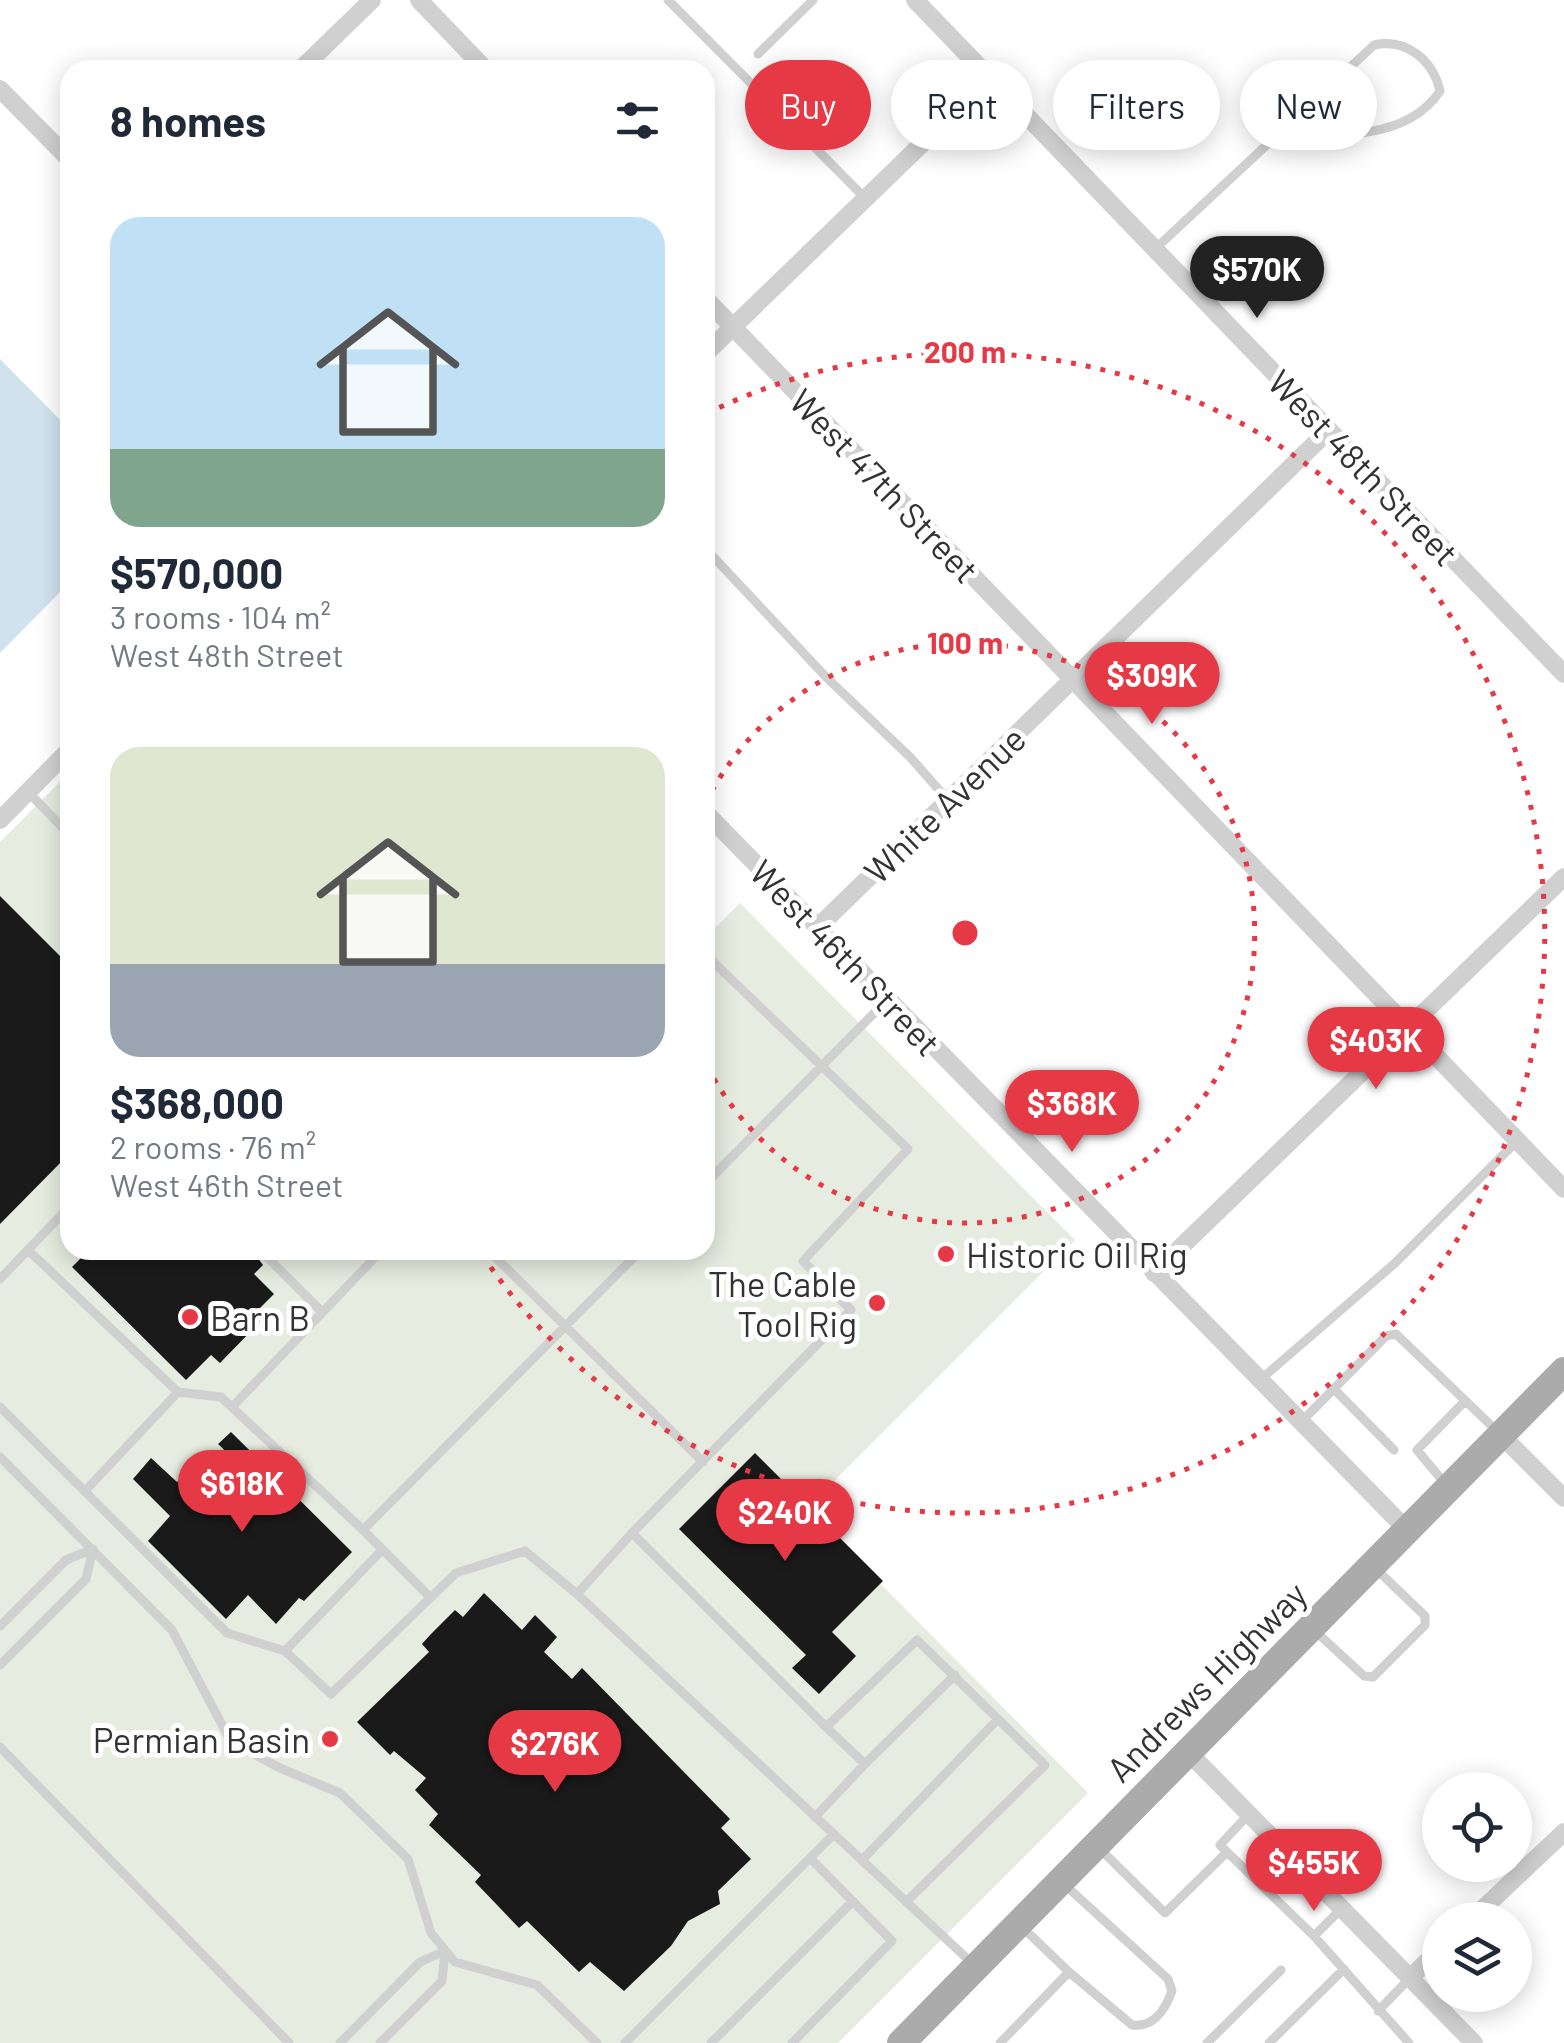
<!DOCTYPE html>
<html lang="en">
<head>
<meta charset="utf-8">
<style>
  body { margin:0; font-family:Barlow,sans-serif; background:#f6f6f7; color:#1f2937; height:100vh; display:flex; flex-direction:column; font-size:38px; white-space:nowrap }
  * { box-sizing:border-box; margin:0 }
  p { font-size:32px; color:#747a83 }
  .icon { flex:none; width:55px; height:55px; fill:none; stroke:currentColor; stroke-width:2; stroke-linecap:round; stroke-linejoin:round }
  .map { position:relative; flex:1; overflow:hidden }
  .drawer { position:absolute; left:60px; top:60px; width:655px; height:1200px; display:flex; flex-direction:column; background:#fff; border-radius:30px; box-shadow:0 5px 25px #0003 }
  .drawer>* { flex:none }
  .top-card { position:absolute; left:745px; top:60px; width:668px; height:90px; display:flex; gap:20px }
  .buttons { position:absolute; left:1422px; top:1772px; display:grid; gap:20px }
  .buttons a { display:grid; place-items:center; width:110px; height:110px; border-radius:50%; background:#fff; box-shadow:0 5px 25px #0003; font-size:50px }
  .price { position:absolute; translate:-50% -85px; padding:0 22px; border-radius:35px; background:#e63946; color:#fff; font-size:32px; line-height:65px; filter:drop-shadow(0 2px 5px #0008) }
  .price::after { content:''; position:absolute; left:50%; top:60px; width:30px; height:22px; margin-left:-15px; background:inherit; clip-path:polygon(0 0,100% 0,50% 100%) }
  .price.selected { background:#222; color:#fff }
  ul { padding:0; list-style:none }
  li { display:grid; align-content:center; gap:20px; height:530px; padding:0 50px }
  li span { display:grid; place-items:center; height:310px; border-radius:30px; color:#555 }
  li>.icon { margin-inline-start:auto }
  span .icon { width:180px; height:180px; fill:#fffc; stroke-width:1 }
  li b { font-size:42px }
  h2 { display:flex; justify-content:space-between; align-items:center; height:120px; padding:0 50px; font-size:42px }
  .pill { padding:0 35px; border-radius:45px; background:#fff; box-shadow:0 5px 25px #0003; font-size:35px; line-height:90px }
  .pill.selected { background:#e63946; color:#fff }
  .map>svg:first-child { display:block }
  .green { fill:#e6ecdf }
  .water { fill:#cfe2ee }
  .building { fill:#1a1a1a }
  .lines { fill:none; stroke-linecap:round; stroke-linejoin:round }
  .lane { stroke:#d0d0d0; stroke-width:9 }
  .street { stroke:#d0d0d0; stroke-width:18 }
  .primary { stroke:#ababab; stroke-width:28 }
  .ring { fill:none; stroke:#e63946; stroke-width:5; stroke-dasharray:5 10 }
  .poi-dot { fill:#e63946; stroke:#fff; stroke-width:4 }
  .labels { text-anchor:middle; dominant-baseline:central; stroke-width:10; stroke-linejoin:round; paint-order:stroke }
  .street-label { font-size:35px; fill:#333; stroke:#fff }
  .poi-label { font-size:35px; fill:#333; stroke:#fff; text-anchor:start }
  .centre { fill:#e63946; stroke:#fff; stroke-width:5 }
  .ring-label { font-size:30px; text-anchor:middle; font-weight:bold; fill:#e63946; stroke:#fff; stroke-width:10; stroke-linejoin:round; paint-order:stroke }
</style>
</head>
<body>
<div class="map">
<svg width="1564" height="2043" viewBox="0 0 1564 2043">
  <rect width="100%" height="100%" fill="#fff"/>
  <path class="green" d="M 70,772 L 70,1250 L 705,1250 L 705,938 L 740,903 L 1075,1240 L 806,1509 L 1088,1793 L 838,2043 L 0,2043 L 0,842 Z"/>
  <path class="water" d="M 0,359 L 70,430 L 70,582 L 0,653 Z"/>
  <path class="building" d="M 0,896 L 60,956 L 70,945 L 70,1153 L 0,1224 Z
    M 89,1250 L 252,1250 L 263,1265 L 254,1274 L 274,1294 L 254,1314 L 261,1321 L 220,1363 L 211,1355 L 186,1380 L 72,1267 Z
    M 231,1432 L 352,1552 L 304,1601 L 299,1598 L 276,1624 L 248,1595 L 226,1619 L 148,1541 L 170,1516 L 133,1479 L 151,1458 L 177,1482 L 190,1469 L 209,1489 L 237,1462 L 218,1444 Z
    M 755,1453 L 883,1581 L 832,1632 L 856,1656 L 819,1694 L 792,1668 L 806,1655 L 679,1529 Z
    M 484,1593 L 522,1630 L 535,1615 L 557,1637 L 544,1652 L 572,1679 L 582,1668 L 730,1819 L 721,1828 L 751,1859 L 718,1891 L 720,1904 L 688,1921 L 671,1946 L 624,1991 L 590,1962 L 579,1972 L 527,1921 L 519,1928 L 475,1882 L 481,1875 L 429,1825 L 438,1814 L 415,1790 L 426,1778 L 394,1751 L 390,1755 L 357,1722 L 429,1652 L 422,1644 L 430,1635 L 455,1610 L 463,1617 Z"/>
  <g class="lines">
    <path class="lane" d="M 668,0 L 866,199
      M 758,54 L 813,0
      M 1155,249 L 1374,45 C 1406,38 1433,60 1440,91 C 1407,141 1332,137 1280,132
      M 705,548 L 827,678 L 910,757 L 948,800
      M 28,792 L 70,835
      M 705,1184 L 888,999
      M 28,1250 L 178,1392 L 221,1397 L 363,1530
      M 260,1250 L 322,1312
      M 488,1250 L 703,1462
      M 0,1279 L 70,1206
      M 1260,1380 L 1394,1264 L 1517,1141
      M 1334,1389 L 1394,1450
      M 0,1407 L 227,1633 L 285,1651
      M 232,1407 L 382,1250
      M 1301,1422 L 1386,1336 L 1396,1334 L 1499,1433
      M 0,1457 L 172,1630 L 231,1742 L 282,1769 L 340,1793 L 408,1859 L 431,1933 L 455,1962 L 537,1985 L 597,2043
      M 1447,1486 L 1417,1450 L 1464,1402
      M 85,1491 L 178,1392
      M 632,1533 L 851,1310 L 803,1261 L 908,1149 L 705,954
      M 382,1550 L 285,1651 L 331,1694 L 456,1573 L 525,1551 L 577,1594 L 974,1965
      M 577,1594 L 632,1533 L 826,1727
      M 430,1597 L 363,1530 L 641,1250
      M 0,1626 L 66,1560 L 93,1549 L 86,1579 L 0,1665
      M 1314,1630 L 1364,1676 L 1373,1677 L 1425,1625 L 1425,1616 L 1374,1567
      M 0,1747 L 289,2043
      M 815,1817 L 865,1764
      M 1098,1847 L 1165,1913 L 1227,1852 L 1314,1936
      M 1227,1852 L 1220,1845 L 1249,1814
      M 862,1860 L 998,1719
      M 1065,1885 L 1168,1979 L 1172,1991 C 1165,2010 1154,2028 1132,2025 L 1069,1972
      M 906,1902 L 1045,1765 L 917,1640 L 826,1727 L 865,1764 L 955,1675
      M 1342,1908 L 1314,1936 L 1409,2043
      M 1378,2011 L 1410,1978
      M 340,2043 L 420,1962 L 445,1951 L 442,1981 L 380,2043
      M 625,2043 L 834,1834
      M 711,2043 L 853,1901
      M 792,2043 L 892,1941 L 810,1858
      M 1000,2043 L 1069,1972 L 1020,1925
      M 1207,2043 L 1281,1970
      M 1269,2043 L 1344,1969"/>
    <path class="street" d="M 419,0 L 486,70
      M 915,0 L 1564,674
      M 300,70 L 372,0
      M 0,89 L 70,160
      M 705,298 L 1564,1189
      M 705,354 L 990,78
      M 705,812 L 1407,1530
      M 0,820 L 70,749
      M 818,927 L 1329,430
      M 1154,1273 L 1564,877
      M 1501,1435 L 1564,1498
      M 1188,1752 L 1474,2043
      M 1471,1920 L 1564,1832
      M 1410,1978 L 1440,1949"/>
    <path class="primary" d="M 901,2043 L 1564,1371"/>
  </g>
  <g class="ring">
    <path d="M705 804A290 290 0 1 1 705 1062"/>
    <path d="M706 414A580 580 0 1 1 481 1253"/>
  </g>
  <g class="poi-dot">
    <circle cx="946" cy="1254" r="10"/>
    <circle cx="877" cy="1303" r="10"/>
    <circle cx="190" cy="1317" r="10"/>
    <circle cx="330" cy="1739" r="10"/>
  </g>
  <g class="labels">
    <g class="street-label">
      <text transform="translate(1364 467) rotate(46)">West 48th Street</text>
      <text transform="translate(885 485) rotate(46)">West 47th Street</text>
      <text transform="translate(944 804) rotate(-44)">White Avenue</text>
      <text transform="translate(846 957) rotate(46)">West 46th Street</text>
      <text transform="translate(1206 1681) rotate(-45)">Andrews Highway</text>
    </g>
    <g class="poi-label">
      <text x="966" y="1254">Historic Oil Rig</text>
      <text x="857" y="1283" text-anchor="end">The Cable<tspan x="857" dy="40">Tool Rig</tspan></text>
      <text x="210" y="1317">Barn B</text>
      <text x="310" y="1739" text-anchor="end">Permian Basin</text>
    </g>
  </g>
  <circle cx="965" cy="933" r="15" class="centre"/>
  <g class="ring-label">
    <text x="965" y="363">200 m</text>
    <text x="965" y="654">100 m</text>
  </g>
</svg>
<div class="buttons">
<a><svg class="icon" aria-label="locate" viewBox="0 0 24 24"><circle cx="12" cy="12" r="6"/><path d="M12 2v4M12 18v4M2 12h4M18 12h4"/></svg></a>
<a><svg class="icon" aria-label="layers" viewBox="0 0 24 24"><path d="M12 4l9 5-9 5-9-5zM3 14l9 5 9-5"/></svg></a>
</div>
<b class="price selected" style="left:1257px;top:321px">$570K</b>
<b class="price" style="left:1152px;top:727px">$309K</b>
<b class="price" style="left:1376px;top:1092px">$403K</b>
<b class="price" style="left:1072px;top:1155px">$368K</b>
<b class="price" style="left:242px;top:1535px">$618K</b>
<b class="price" style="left:785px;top:1564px">$240K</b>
<b class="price" style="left:555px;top:1795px">$276K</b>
<b class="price" style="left:1314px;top:1914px">$455K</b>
<div class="top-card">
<a class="pill selected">Buy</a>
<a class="pill">Rent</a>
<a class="pill">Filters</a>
<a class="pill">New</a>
</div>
<section class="drawer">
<h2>8 homes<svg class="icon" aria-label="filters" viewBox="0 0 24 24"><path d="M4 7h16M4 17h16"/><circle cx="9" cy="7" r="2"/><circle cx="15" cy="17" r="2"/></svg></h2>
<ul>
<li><span style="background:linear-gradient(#bfe0f5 75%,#7fa58c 0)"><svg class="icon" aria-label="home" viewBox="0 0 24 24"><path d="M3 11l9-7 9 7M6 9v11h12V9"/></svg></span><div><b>$570,000</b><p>3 rooms · 104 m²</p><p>West 48th Street</p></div></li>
<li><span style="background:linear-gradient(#dfe7d0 70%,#9aa5b1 0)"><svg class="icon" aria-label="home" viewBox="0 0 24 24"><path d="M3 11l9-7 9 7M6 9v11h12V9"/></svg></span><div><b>$368,000</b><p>2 rooms · 76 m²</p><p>West 46th Street</p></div></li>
</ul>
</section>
</div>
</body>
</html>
